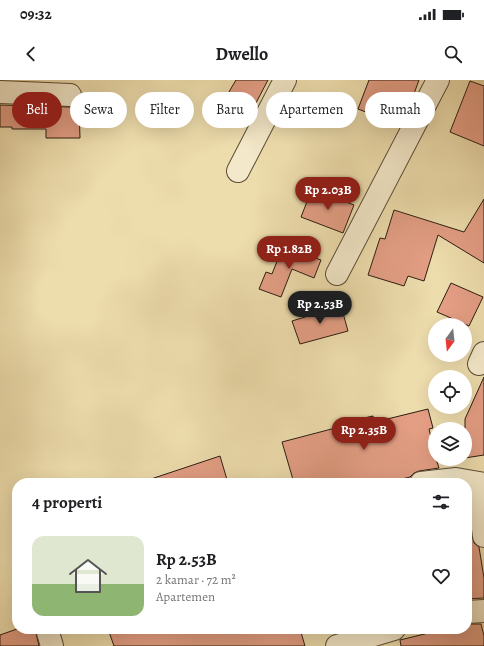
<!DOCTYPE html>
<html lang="id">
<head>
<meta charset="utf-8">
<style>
  body { margin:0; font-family:Alegreya,serif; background:#f6f6f6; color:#202124; height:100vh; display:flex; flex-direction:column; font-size:15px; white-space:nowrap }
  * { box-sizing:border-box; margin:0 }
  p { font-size:13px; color:#757577 }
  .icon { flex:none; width:22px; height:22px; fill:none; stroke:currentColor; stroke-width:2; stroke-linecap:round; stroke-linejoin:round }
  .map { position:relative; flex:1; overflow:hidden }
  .drawer { position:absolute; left:12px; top:398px; width:460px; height:156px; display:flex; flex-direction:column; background:#fff; border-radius:16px; box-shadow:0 4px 16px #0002 }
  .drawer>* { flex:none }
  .banner { position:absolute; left:12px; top:12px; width:460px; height:36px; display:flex; gap:8px }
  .needle { width:26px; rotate:195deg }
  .buttons { position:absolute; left:428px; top:238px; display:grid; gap:8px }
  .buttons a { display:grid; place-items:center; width:44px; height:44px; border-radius:50%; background:#fff; box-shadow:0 4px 16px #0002; font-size:20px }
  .price { position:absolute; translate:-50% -34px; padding:0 9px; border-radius:14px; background:#8f2418; color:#fff; font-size:13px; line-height:26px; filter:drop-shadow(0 1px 2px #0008) }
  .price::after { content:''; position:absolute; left:50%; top:24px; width:12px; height:9px; margin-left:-6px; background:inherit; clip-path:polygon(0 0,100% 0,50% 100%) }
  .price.on { background:#222; color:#fff }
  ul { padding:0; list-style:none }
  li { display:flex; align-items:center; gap:12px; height:100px; padding:0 20px }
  li span { display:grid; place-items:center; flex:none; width:112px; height:80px; border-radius:12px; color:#555 }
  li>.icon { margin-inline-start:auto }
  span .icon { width:48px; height:48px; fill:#fffc; stroke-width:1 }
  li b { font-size:17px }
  h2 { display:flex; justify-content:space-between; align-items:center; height:48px; padding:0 20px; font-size:17px }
  .tag { padding:0 14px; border-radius:18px; background:#fff; box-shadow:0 4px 16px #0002; font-size:14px; line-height:36px }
  .tag.on { background:#8f2418; color:#fff }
  .status { display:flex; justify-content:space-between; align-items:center; height:28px; padding:0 20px; background:#fff; direction:ltr }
  .status svg { height:11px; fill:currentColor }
  header { display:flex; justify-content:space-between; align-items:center; height:52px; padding:0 20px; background:#fff; font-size:18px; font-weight:700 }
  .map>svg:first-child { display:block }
  .building { fill:#e39e84; stroke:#2d1e11 }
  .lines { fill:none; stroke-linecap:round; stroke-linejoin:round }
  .street-casing { stroke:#5d4e38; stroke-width:24 }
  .street { stroke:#f3e8c9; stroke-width:22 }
</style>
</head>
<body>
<div class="status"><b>09:32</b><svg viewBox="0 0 49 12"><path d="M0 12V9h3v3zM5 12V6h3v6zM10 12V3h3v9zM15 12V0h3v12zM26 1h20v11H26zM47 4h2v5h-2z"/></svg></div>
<header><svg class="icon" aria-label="back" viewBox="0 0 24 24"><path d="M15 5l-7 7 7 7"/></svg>Dwello<svg class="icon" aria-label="search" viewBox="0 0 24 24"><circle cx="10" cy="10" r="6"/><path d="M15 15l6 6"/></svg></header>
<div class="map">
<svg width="484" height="566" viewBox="0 0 484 566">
  <rect width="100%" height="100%" fill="#eddcac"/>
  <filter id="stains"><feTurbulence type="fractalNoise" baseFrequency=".005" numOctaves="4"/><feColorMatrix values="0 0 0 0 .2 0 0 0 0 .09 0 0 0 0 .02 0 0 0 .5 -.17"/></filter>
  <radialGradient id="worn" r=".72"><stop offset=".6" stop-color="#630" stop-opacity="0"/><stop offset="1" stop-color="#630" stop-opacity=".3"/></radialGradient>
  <path class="building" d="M 236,0 L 268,0 L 246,42 L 220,27 Z
    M 369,0 L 419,0 L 411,22 L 412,23 L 400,45 L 358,29 Z
    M 470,1 L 484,6 L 484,66 L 450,52 Z
    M 0,25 L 69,27 L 79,25 L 80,58 L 46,58 L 46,49 L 12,49 L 12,47 L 0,47 Z
    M 312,109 L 354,125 L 343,153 L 301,137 Z
    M 484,119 L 484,183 L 438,155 L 424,201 L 408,196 L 404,206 L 368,195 L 380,158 L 385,159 L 394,130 L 464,152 Z
    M 283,166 L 321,180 L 314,198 L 292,189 L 281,217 L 259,209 L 266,192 L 272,194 Z
    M 451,203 L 483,217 L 469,246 L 437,232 Z
    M 341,226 L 348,251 L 300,264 L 292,241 Z
    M 484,297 L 484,375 L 465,378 L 465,339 Z
    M 428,329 L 433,348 L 429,349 L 435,373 L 435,379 L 436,379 L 439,388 L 419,391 L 414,393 L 410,397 L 386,403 L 294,403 L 282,362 L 343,346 L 342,343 L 373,336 L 375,342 Z
    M 220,376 L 228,403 L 149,403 L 148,400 Z
    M 467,451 L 471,451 L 474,463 L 479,467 L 484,498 L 484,518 L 467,519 Z
    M 467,544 L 481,544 L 484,556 L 484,566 L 401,566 L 400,560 L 445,549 L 467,549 Z
    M 17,549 L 35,549 L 39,566 L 0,566 L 0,555 Z
    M 108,549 L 300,549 L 305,566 L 114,566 Z"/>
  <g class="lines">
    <defs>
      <path id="street" d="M 0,12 L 70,15
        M 238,91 L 285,0
        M 337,194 L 438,0
        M 479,284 L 484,273
        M 421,403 L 456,399 L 484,404
        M 477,403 L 484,456
        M 467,532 L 484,531
        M 47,549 L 52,566
        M 337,566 L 394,549"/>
    </defs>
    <use href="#street" class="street-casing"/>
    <use href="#street" class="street"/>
  </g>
  <rect width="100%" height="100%" filter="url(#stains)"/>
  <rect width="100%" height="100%" fill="url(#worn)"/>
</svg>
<div class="buttons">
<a><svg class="needle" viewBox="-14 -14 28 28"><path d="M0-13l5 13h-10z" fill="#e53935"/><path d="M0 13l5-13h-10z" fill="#757577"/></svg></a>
<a><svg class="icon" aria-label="locate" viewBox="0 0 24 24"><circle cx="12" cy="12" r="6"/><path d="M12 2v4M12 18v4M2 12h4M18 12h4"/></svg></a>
<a><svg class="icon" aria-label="layers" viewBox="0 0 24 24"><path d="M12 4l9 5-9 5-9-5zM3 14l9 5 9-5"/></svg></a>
</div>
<b class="price" style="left:328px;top:131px">Rp 2.03B</b>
<b class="price" style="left:289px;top:190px">Rp 1.82B</b>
<b class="price on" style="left:320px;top:245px">Rp 2.53B</b>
<b class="price" style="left:364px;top:371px">Rp 2.35B</b>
<div class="banner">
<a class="tag on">Beli</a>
<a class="tag">Sewa</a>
<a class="tag">Filter</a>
<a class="tag">Baru</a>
<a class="tag">Apartemen</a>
<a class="tag">Rumah</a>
</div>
<section class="drawer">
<h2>4 properti<svg class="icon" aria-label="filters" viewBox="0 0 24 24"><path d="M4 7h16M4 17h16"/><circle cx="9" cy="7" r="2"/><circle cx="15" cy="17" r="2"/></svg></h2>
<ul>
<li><span style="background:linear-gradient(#dfe7d0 60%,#8fb573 0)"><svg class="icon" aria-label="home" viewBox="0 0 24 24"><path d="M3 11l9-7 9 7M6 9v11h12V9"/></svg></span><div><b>Rp 2.53B</b><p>2 kamar · 72 m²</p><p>Apartemen</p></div><svg class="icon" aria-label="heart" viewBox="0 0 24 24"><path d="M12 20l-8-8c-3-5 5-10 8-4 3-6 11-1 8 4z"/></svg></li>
</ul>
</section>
</div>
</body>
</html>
